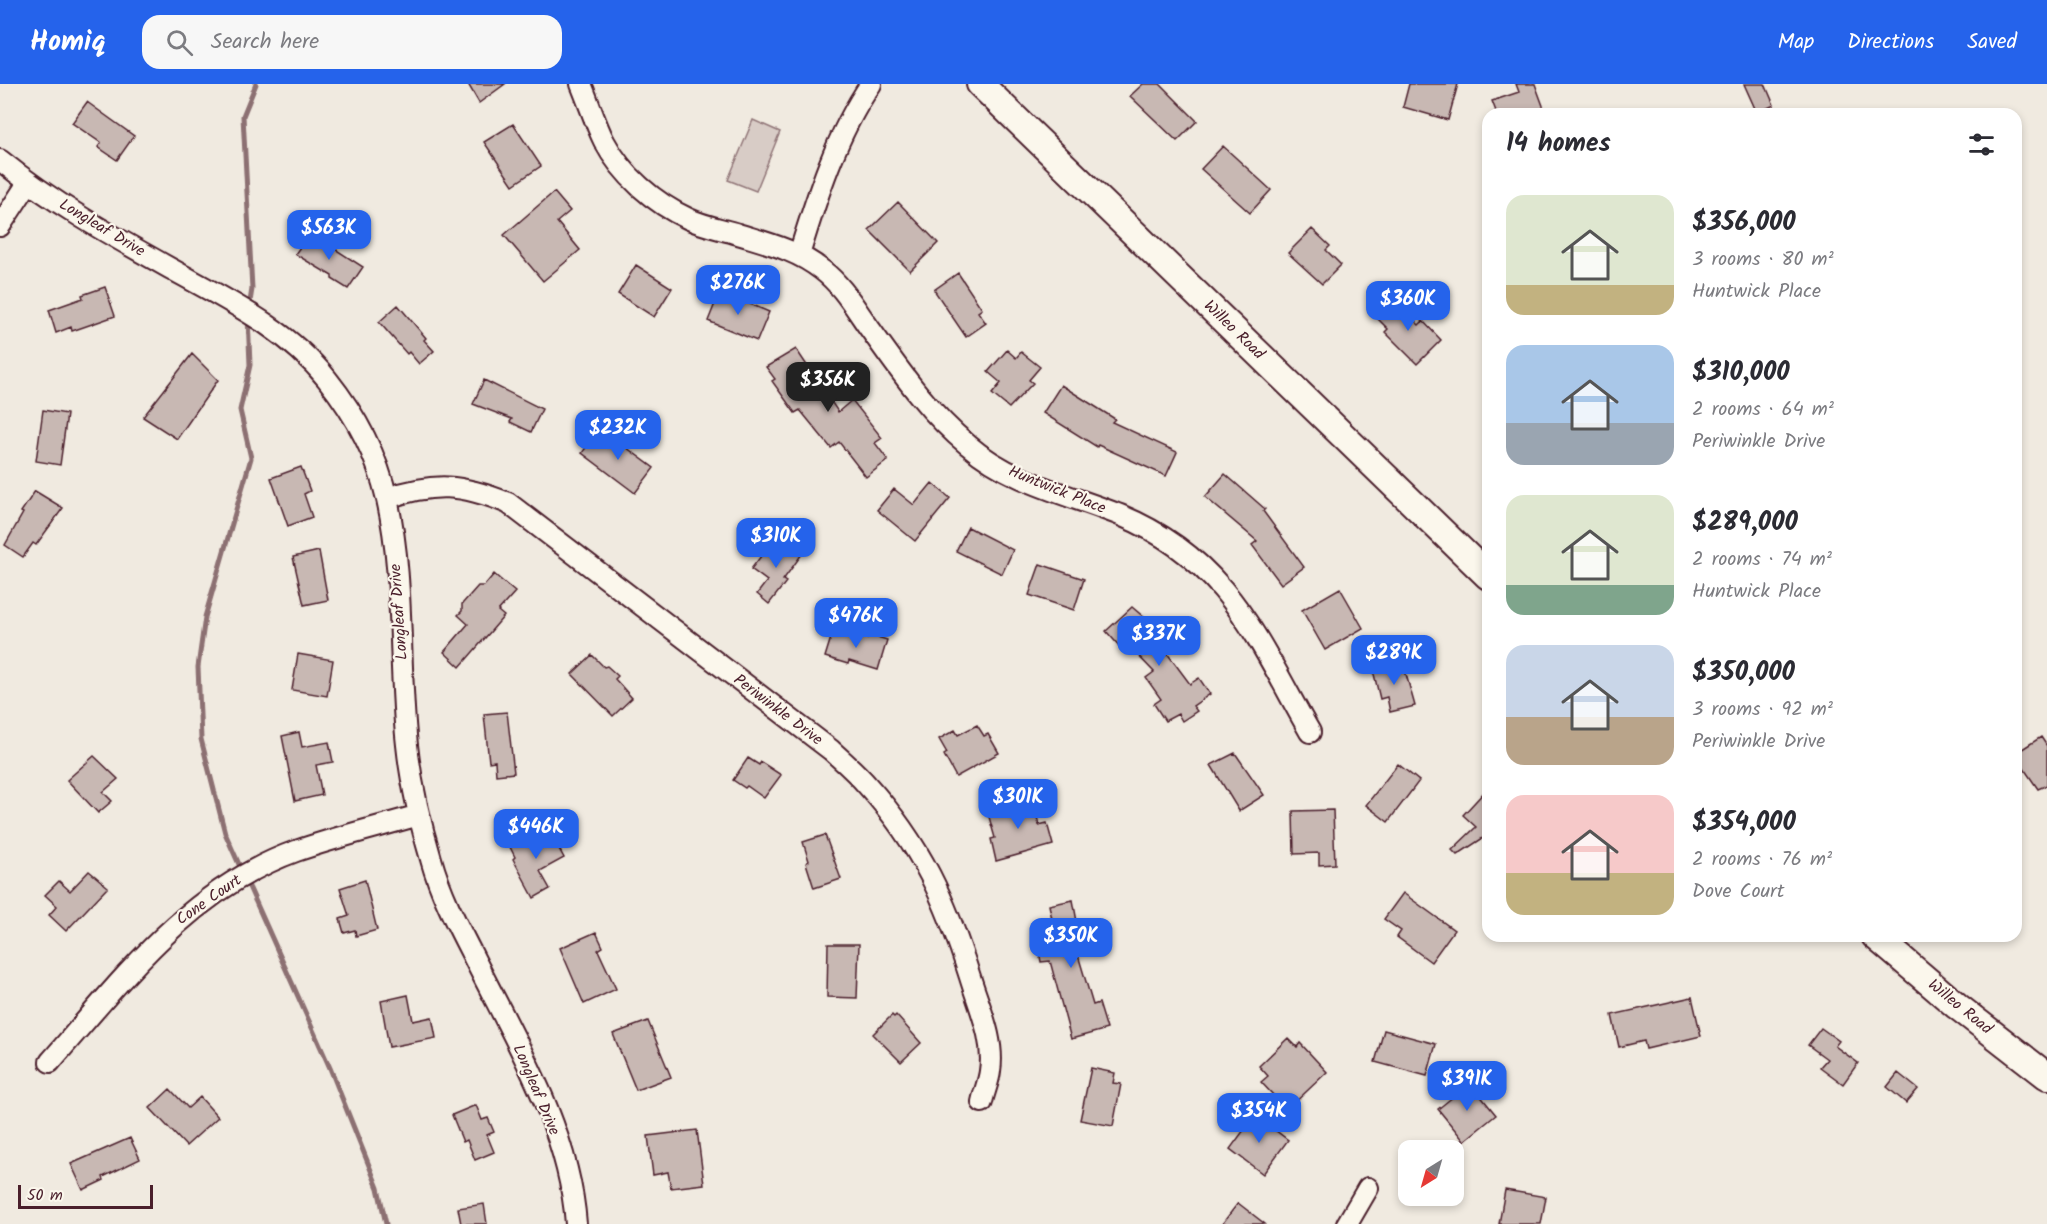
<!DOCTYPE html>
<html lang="en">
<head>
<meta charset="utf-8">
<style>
  body { margin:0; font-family:Kalam,sans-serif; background:#f7f7f7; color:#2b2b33; height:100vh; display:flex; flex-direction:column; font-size:22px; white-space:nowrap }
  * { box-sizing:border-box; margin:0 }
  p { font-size:20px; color:#7c7c81 }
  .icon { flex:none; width:33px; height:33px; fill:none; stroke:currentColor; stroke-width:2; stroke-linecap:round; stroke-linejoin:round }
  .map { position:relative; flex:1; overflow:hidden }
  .drawer { position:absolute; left:1482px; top:24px; width:540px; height:834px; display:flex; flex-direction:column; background:#fff; border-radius:18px; box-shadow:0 3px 9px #0003 }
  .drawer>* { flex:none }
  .needle { width:39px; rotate:217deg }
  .fabs { position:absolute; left:1398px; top:1056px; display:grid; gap:12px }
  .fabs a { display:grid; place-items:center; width:66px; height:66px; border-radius:12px; background:#fff; box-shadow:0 3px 9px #0003; font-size:30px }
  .scale { position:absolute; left:18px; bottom:15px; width:135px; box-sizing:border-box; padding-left:6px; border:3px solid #4a1f2b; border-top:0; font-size:16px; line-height:21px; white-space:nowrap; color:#4a1f2b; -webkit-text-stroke:4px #fbf7ec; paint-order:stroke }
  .price { position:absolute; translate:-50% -51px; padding:0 14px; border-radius:12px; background:#2563eb; color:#fff; font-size:20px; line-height:39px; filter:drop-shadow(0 2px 3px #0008) }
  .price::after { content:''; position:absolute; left:50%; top:36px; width:18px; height:14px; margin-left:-9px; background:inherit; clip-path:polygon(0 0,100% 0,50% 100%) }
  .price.current { background:#222; color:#fff }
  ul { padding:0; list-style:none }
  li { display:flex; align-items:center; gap:18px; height:150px; padding:0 24px }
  li span { display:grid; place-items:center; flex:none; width:168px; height:120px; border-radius:18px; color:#555 }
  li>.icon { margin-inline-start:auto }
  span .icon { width:72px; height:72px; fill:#fffc; stroke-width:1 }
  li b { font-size:26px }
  h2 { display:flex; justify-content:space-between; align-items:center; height:72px; padding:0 24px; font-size:26px }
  header { display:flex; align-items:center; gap:36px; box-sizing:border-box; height:84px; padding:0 30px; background:#2563eb; color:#fff }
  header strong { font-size:28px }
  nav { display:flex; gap:33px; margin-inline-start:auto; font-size:21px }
  .search { width:420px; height:54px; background:#f7f7f7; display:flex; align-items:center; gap:15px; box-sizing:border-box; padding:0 21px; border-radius:18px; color:#7c7c81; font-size:22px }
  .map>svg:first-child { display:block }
  .pitch { fill:#d8ccc6; stroke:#917678; stroke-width:1.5 }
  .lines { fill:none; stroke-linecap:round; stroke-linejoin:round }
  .stream { stroke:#8c6f72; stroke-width:5 }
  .building { fill:#c8b8b3; stroke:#4a1f2b; stroke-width:1.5 }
  .minor-casing { stroke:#4a1f2b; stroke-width:24 }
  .tertiary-casing { stroke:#4a1f2b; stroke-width:30 }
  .minor { stroke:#fbf7ec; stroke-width:20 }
  .tertiary { stroke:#fbf7ec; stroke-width:26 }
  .labels { text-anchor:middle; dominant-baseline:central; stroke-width:4.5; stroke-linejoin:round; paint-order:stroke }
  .street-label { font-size:16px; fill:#4a1f2b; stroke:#fbf7ec }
</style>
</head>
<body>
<header>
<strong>Homiq</strong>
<div class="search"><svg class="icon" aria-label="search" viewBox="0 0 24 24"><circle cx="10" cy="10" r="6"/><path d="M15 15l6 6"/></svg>Search here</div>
<nav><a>Map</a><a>Directions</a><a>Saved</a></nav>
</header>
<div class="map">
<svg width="2047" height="1140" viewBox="0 0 2047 1140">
  <rect width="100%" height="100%" fill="#f0eae0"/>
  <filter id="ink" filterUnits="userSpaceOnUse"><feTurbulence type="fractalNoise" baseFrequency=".0167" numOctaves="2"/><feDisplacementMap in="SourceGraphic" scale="12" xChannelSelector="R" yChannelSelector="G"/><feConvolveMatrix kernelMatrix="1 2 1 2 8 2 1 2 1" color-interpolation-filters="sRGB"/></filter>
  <g filter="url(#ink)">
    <path class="pitch" d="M 753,36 L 780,48 L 756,107 L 728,96 Z"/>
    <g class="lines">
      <path class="stream" d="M 249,224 L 252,205 L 243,32 L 256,0
        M 248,233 L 250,281 L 240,326 L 251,374 L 205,533 L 198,583 L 201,655 L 225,749 L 330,984 L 378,1104 L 386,1140"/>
    </g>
    <path class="building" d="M 468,0 L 505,0 L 479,19 Z
      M 1143,0 L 1160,0 L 1197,37 L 1177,57 L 1130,12 Z
      M 1409,0 L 1458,0 L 1448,36 L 1403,23 Z
      M 1516,0 L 1535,0 L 1546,30 L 1497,30 L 1492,17 L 1519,8 Z
      M 1744,0 L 1765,0 L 1774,21 L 1757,29 Z
      M 87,18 L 134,52 L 117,76 L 98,63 L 101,59 L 72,39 Z
      M 513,40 L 541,82 L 513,101 L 484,58 Z
      M 1223,62 L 1271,106 L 1250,129 L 1201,85 Z
      M 554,108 L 570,127 L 557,138 L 580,166 L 543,197 L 504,151 Z
      M 898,118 L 938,159 L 910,187 L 869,146 Z
      M 1312,145 L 1330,162 L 1326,166 L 1341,181 L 1322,200 L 1288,169 Z
      M 310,149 L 363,183 L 348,205 L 332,195 L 332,192 L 295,170 Z
      M 636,181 L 672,204 L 654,233 L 618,210 Z
      M 958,189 L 982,225 L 978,228 L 986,239 L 966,253 L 934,206 Z
      M 105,203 L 115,232 L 72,247 L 71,243 L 56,249 L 49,226 L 83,214 L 82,211 Z
      M 720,207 L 769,228 L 757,257 L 708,237 Z
      M 1393,215 L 1419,241 L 1423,237 L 1441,256 L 1417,280 L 1385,248 L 1388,245 L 1376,233 Z
      M 398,221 L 426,254 L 424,256 L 434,267 L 419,280 L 409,268 L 407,270 L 379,238 Z
      M 796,265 L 838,328 L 852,316 L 882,354 L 875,359 L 888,376 L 866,393 L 839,358 L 831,364 L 800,326 L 795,329 L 772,297 L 775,295 L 766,283 Z
      M 1007,266 L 1016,274 L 1021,268 L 1040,283 L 1029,296 L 1033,299 L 1009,324 L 992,310 L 1001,299 L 988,288 Z
      M 192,270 L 218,296 L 177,355 L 143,333 Z
      M 484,296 L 542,325 L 531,348 L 510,338 L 512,335 L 473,320 Z
      M 1061,301 L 1115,335 L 1112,338 L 1177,368 L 1166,392 L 1098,361 L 1097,363 L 1043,329 Z
      M 43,326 L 67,330 L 60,381 L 36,377 Z
      M 600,344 L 654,384 L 635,409 L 582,369 Z
      M 301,383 L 310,407 L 304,410 L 312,433 L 288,442 L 271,394 Z
      M 1225,390 L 1265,425 L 1263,427 L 1304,483 L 1281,500 L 1252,461 L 1257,457 L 1205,413 Z
      M 932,399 L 950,414 L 915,457 L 877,426 L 894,405 L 914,421 Z
      M 35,407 L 63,424 L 36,461 L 33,459 L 23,473 L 5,461 L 23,429 L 21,428 Z
      M 968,443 L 1013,466 L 1002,490 L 956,467 Z
      M 792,456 L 805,466 L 783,496 L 786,498 L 769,520 L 757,510 L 767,497 L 751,485 L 768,463 L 781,472 Z
      M 319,467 L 328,516 L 304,521 L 293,473 Z
      M 1040,480 L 1084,495 L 1074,526 L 1029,511 Z
      M 494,490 L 515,508 L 498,527 L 504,532 L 460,583 L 444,568 L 468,540 L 458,531 L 462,527 L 462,520 L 478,502 L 484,502 Z
      M 1340,504 L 1363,544 L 1325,566 L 1302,526 Z
      M 1132,523 L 1146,535 L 1143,537 L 1167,562 L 1164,565 L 1190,600 L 1199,594 L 1210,610 L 1193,622 L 1197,627 L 1182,637 L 1178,630 L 1165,637 L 1154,620 L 1161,615 L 1146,594 L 1154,588 L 1127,560 L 1121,564 L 1106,547 Z
      M 834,544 L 867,554 L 868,550 L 887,556 L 878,586 L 849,577 L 848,580 L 825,573 Z
      M 298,570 L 333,576 L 327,612 L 292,606 Z
      M 592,571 L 604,583 L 607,582 L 618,592 L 615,595 L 632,614 L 613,632 L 572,590 Z
      M 1402,576 L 1415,622 L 1390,628 L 1387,613 L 1380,615 L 1373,586 Z
      M 507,628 L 514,689 L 496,691 L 495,677 L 489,678 L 484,630 Z
      M 977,641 L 984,652 L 988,650 L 999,669 L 956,693 L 944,671 L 947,669 L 939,655 L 955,646 L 958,651 Z
      M 299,648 L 302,663 L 329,658 L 333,678 L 316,681 L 322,711 L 295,717 L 282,652 Z
      M 2041,653 L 2047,662 L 2047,701 L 2038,705 L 2016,673 L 2016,669 Z
      M 1235,669 L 1264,711 L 1239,727 L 1211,681 Z
      M 94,672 L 118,695 L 103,708 L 112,717 L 98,729 L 67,696 Z
      M 748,674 L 759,681 L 761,678 L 781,691 L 764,714 L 747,702 L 745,704 L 733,696 Z
      M 1398,680 L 1419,697 L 1388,738 L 1366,721 Z
      M 1488,704 L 1488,754 L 1486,752 L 1457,771 L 1452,766 L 1476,743 L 1463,731 Z
      M 1032,713 L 1039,741 L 1047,739 L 1053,761 L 996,777 L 991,755 L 995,754 L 987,726 Z
      M 1333,726 L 1335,780 L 1319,781 L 1319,769 L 1294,770 L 1293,727 Z
      M 549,746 L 564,774 L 540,787 L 550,805 L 534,814 L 513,775 L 515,773 L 510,763 L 538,748 L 540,751 Z
      M 825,751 L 841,795 L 814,804 L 806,779 L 809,777 L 803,758 Z
      M 89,787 L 108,803 L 66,847 L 49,831 L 57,822 L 45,811 L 59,797 L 70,807 Z
      M 365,796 L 377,846 L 356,852 L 355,846 L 344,849 L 340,835 L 349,832 L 340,804 Z
      M 1403,809 L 1454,846 L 1431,878 L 1397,853 L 1401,847 L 1384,835 Z
      M 1073,816 L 1080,854 L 1093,852 L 1096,867 L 1078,871 L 1093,921 L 1099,919 L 1107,945 L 1071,955 L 1050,877 L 1041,878 L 1038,862 L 1043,861 L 1040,848 L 1045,847 L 1043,837 L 1052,835 L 1049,821 Z
      M 596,848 L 603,863 L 598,866 L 616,905 L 584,920 L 560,864 Z
      M 828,860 L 859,860 L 857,914 L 827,913 Z
      M 408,911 L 413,937 L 432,933 L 436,954 L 389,963 L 381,917 Z
      M 1692,913 L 1701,952 L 1646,965 L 1644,957 L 1619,963 L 1612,931 Z
      M 892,931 L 894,933 L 896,931 L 921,959 L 901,978 L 873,950 Z
      M 648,937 L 671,993 L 636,1006 L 613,950 Z
      M 1821,944 L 1839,957 L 1835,962 L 1858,979 L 1843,1000 L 1820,983 L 1827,975 L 1808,961 Z
      M 1384,946 L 1436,960 L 1427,992 L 1375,978 Z
      M 1288,954 L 1297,963 L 1300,959 L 1327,988 L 1287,1026 L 1261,998 L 1268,992 L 1259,982 Z
      M 1091,984 L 1115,989 L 1113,999 L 1121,1000 L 1113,1042 L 1080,1036 Z
      M 1898,989 L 1918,1005 L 1906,1019 L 1887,1003 Z
      M 1470,999 L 1496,1031 L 1464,1057 L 1438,1025 Z
      M 170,1005 L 188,1024 L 200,1013 L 218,1033 L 186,1062 L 150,1024 Z
      M 476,1021 L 482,1036 L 488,1034 L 494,1048 L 487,1051 L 494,1068 L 475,1076 L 467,1056 L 463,1058 L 452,1031 Z
      M 1255,1031 L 1288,1056 L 1263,1090 L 1230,1065 Z
      M 697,1046 L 704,1100 L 671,1104 L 668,1088 L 653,1091 L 648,1052 Z
      M 130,1054 L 140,1075 L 103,1093 L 104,1096 L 83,1106 L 71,1080 Z
      M 1505,1106 L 1546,1113 L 1541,1140 L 1499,1140 Z
      M 1238,1119 L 1265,1140 L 1222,1140 Z
      M 484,1120 L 487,1140 L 461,1140 L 458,1124 Z"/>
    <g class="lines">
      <defs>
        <path id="minor" d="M 581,0 C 589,19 595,39 604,57 C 622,91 654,119 689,135 C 704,142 722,145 738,150 C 767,159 797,166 822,186 C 842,201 855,224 870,245 C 900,287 928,328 968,361 C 1012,399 1068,410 1120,431 C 1227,475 1257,555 1310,648
          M 0,76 C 54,120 114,153 175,187 C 229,217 287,245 327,295 C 355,330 377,371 387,415 C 405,494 398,581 407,661 C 411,699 420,738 431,775 C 440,808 456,839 472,870 C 514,955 569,1043 576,1140
          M 0,142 L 28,99
          M 799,171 C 817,112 836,51 871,0
          M 387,414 C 435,398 461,400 508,419 L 831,666 C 843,677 856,688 867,701 C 922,762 946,817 970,893 C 979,923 995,956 990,987 C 989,997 984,1008 982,1018
          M 50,978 C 123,895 188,806 296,767 C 336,753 378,743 419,731
          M 1347,1140 L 1368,1104"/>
        <path id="tertiary" d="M 980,0 L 1488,492
          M 1875,852 L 1957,922 L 2047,992"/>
      </defs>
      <use href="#minor" class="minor-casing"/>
      <use href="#tertiary" class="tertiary-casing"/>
      <use href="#minor" class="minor"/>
      <use href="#tertiary" class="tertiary"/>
    </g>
  </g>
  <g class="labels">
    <g class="street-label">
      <text transform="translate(102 144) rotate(31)">Longleaf Drive</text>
      <text transform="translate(1234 246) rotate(44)">Willeo Road</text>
      <text transform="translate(1057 406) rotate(22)">Huntwick Place</text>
      <text transform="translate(399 528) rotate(-94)">Longleaf Drive</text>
      <text transform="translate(778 626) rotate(37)">Periwinkle Drive</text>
      <text transform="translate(209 816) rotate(-35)">Cone Court</text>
      <text transform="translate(1960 923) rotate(39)">Willeo Road</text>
      <text transform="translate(536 1006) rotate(67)">Longleaf Drive</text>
    </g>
  </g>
</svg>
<div class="fabs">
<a><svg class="needle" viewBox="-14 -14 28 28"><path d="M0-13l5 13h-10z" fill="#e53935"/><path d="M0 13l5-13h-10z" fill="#7c7c81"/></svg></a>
</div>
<div class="scale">50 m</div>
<b class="price" style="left:329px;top:177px">$563K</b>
<b class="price" style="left:738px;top:232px">$276K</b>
<b class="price" style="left:1408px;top:248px">$360K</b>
<b class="price current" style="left:828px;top:329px">$356K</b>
<b class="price" style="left:618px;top:377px">$232K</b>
<b class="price" style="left:776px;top:485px">$310K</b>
<b class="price" style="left:856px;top:565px">$476K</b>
<b class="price" style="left:1159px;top:583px">$337K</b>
<b class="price" style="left:1394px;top:602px">$289K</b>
<b class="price" style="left:1018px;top:746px">$301K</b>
<b class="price" style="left:536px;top:776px">$446K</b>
<b class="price" style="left:1071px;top:885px">$350K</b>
<b class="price" style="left:1467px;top:1028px">$391K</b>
<b class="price" style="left:1259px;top:1060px">$354K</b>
<section class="drawer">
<h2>14 homes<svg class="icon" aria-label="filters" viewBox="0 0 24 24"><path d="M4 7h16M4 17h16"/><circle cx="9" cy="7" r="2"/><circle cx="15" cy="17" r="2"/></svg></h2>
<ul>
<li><span style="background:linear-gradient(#dfe7d0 75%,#c2b280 0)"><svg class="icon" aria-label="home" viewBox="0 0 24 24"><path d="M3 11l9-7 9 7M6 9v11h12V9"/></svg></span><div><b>$356,000</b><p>3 rooms · 80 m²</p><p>Huntwick Place</p></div></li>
<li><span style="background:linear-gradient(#a9c7e8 65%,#9aa5b1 0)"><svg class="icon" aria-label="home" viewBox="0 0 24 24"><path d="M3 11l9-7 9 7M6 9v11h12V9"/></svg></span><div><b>$310,000</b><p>2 rooms · 64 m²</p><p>Periwinkle Drive</p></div></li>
<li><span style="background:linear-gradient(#dfe7d0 75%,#7fa58c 0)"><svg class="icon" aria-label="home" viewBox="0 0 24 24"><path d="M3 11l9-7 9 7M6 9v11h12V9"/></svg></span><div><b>$289,000</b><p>2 rooms · 74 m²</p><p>Huntwick Place</p></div></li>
<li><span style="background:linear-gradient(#c9d6e8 60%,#b9a48a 0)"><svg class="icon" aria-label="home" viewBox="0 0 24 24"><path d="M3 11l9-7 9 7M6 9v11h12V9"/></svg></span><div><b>$350,000</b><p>3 rooms · 92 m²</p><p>Periwinkle Drive</p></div></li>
<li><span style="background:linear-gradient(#f6c9c9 65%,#c2b280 0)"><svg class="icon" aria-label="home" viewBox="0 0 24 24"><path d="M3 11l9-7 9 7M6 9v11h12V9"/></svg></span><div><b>$354,000</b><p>2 rooms · 76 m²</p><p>Dove Court</p></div></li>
</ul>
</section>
</div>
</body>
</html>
